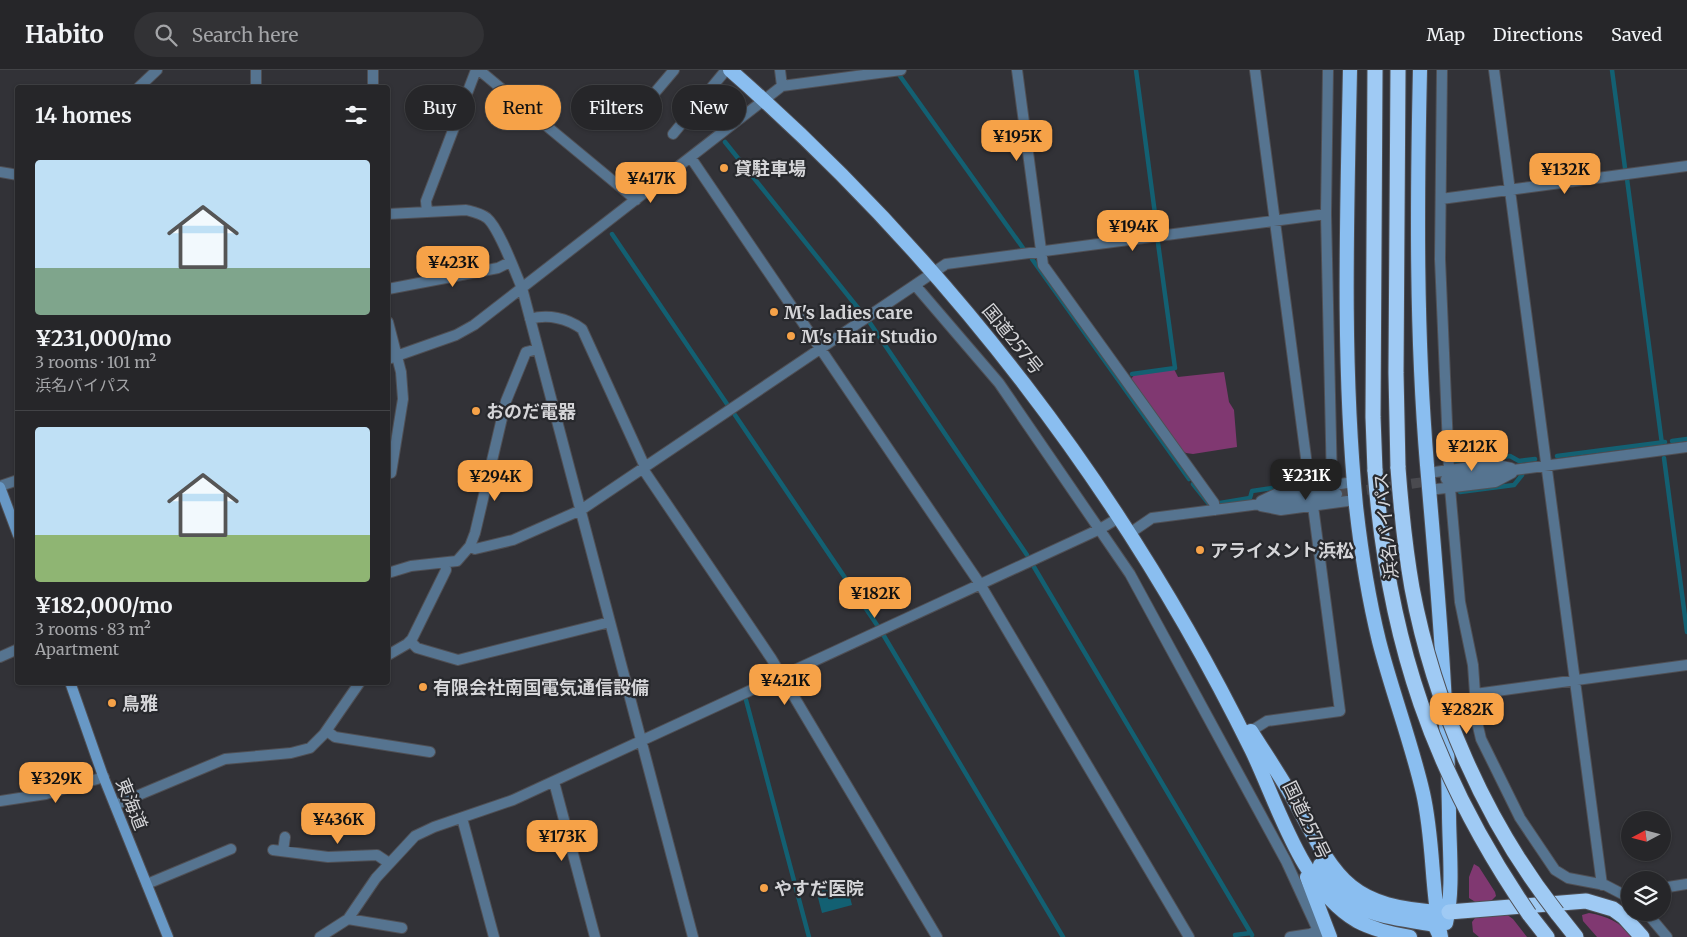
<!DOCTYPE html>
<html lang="en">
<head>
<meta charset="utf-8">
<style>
  body { margin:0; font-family:Merriweather,"Noto Sans JP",serif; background:#323235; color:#f1f3f6; height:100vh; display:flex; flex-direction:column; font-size:19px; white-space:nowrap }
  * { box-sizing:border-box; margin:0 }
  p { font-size:16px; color:#a4a5a8 }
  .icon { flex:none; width:28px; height:28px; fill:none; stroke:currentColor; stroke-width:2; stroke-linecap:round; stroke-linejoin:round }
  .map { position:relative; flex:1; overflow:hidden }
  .side { position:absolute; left:15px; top:15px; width:375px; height:600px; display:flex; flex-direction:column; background:#262629; border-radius:5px; box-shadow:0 1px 4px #0004,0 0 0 1px #424346 }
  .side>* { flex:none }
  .banner { position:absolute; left:405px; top:15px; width:475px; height:45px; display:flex; gap:10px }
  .needle { width:32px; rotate:263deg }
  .fabs { position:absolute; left:1621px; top:741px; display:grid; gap:10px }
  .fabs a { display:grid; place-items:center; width:50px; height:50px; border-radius:50%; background:#262629; box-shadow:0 1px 4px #0004,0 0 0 1px #424346; font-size:25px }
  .price { position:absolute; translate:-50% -42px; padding:0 11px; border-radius:10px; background:#f6a248; color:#111; font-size:16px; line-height:32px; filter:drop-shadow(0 1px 2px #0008) }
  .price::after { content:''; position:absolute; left:50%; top:30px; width:15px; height:11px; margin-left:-8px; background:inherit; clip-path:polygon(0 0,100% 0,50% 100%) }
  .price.on { background:#222; color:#fff }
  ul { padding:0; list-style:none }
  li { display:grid; align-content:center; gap:10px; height:265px; padding:0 20px }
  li+li { border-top:1px solid #424346 }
  li span { display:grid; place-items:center; height:155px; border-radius:5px; color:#555 }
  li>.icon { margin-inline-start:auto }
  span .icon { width:90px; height:90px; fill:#fffc; stroke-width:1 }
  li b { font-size:21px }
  h2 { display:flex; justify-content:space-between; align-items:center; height:60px; padding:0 20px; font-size:21px }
  .tag { padding:0 18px; border-radius:22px; background:#262629; box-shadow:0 1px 4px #0004,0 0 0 1px #424346; font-size:18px; line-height:45px }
  .tag.on { background:#f6a248; color:#111 }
  header { display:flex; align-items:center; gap:30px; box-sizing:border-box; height:70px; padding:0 25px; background:#262629; border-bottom:1px solid #424346 }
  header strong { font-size:24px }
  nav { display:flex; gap:28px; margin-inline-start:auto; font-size:18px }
  .search { width:350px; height:45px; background:#323235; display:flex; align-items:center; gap:12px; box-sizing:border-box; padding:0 18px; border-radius:28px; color:#a4a5a8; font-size:19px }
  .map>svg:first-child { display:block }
  .green { fill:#803871 }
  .water { fill:#136072 }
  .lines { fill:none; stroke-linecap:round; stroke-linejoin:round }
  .stream { stroke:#136072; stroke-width:4.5 }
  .minor-tunnel { stroke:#4a4a4f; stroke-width:10; stroke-dasharray:10 5; stroke-linecap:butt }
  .minor-casing { stroke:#4f4f54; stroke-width:12 }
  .secondary-casing { stroke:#4f4f54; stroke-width:12 }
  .trunk-casing { stroke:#4f4f54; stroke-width:16 }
  .motorway-casing { stroke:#4f4f54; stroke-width:17 }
  .minor { stroke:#567490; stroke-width:10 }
  .secondary { stroke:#6898c5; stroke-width:10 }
  .trunk { stroke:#8abef0; stroke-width:14 }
  .motorway { stroke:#9fcaf4; stroke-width:15 }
  .motorway-bridge-casing { stroke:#4f4f54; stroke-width:17; stroke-linecap:butt }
  .motorway-bridge { stroke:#9fcaf4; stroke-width:15 }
  .poi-dot { fill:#f6a248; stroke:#28292d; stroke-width:2 }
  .labels { text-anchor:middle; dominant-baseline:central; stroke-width:4.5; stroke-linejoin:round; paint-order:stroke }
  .poi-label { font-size:18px; font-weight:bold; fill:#d5d5d8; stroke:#28292d; text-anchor:start }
  .street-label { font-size:18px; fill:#d5d5d8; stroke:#28292d }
</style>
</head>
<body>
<header>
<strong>Habito</strong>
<div class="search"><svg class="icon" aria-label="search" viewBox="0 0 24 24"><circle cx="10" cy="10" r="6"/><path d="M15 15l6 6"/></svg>Search here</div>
<nav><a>Map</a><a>Directions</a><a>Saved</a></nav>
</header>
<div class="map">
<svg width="1687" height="867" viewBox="0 0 1687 867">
  <rect width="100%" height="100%" fill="#323237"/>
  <path class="green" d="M 1174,299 L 1178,307 L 1224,302 L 1229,332 L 1234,340 L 1237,377 L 1193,384 L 1186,383 L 1180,379 L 1131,309 L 1135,304 Z
    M 1474,794 L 1479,797 L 1495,822 L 1496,826 L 1491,831 L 1477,833 L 1469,828 L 1469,807 Z
    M 1589,843 C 1607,846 1620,852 1632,867 L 1597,867 L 1583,851 L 1582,845 Z
    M 1506,844 L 1513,849 L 1527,867 L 1479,867 L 1473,862 L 1472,852 L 1475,848 Z"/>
  <path class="water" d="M 846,812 L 852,835 L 822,843 L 816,820 Z"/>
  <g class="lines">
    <path class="stream" d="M 1136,0 L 1157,159
      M 1612,0 L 1625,98
      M 900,6 L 1023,178
      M 725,72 L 862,243
      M 1627,109 L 1662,374
      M 612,164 L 727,334
      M 1032,189 L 1189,409
      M 870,253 L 1027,485
      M 1132,304 L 1175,298 L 1158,173
      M 735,345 L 877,555
      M 1672,371 L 1687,369
      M 1557,386 L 1665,372
      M 1664,388 L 1687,562
      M 1456,393 L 1510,386 L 1519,391 L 1535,389
      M 1315,412 L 1324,411
      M 1193,414 L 1209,434
      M 1460,422 L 1514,415 L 1522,405
      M 1220,433 L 1250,428 L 1252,421 L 1304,413
      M 1034,497 L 1252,865
      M 884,566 L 1063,867
      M 746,630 L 809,867
      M 1235,865 L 1251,863"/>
    <path class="minor-tunnel" d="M 1337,424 L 1446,409"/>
    <defs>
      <path id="minor" d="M 373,0 L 373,18
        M 479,0 L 636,130
        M 780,0 L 782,16
        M 1017,0 L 1043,195 L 1214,433 L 1215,440
        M 1255,0 L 1310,418
        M 1328,0 L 1326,144 L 1332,415
        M 1442,0 L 1440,189 L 1449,400
        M 1494,0 L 1602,815
        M 138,18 L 157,0
        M 256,18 L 256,0
        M 652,26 L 674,0
        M 673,64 L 726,0
        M 691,88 L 980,514 L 1189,867
        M 0,102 L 18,105
        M 1441,129 L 1687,96
        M 427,142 L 426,131 L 476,0
        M 388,144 L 466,140 C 474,142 480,143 487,148 C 499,158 515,202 522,218 L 693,867
        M 915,215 L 999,313 L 1130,504 L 1286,791 L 1321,867
        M 388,219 L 498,198 L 510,192
        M 530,249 C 548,244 567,248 582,259 L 645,397
        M 388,252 L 401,302 L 403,329 L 391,403
        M 388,289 L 456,265 L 474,255 L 782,16 L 901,0
        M 643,399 L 771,588 L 937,867
        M 1428,403 L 1492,394 L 1511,398
        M 1446,409 L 1687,377
        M 0,416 L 18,410
        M 1450,418 L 1460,532 L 1473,595 L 1477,652 L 1481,669 L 1520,748 L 1555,800 L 1568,808 L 1605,815 L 1630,828
        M 1429,420 L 1495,412 L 1512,403
        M 1261,431 L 1278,423 L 1354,412
        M 1261,436 L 1281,440 L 1355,430
        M 1130,463 L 1152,448 L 1337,424
        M 470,476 L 475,479 L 513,470 L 581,440 L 946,194 L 1326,144
        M 388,503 L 411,496 L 457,491 L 470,476 L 475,463 L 506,331 L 526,282 L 538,279
        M 410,571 L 417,578 L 458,590 L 610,552
        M 388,585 L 407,574 L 412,569 L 446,500 L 445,493
        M 0,587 L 18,579
        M 1475,624 L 1687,595
        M 327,661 L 335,667 L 430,682
        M 1251,661 L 1267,651 L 1340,641 L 1313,436
        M 554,712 L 595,867
        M 0,731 L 46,724 L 104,707
        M 115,735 L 225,689 L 291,683 L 310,678 L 324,664 L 360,612
        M 462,748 L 494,867
        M 273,780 L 328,787 L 377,785 L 389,793
        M 283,781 L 285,767
        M 147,814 L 231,779
        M 1662,818 L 1687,814
        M 1646,842 L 1667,867
        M 348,849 L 402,858
        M 320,867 L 348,849 L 376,808 L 415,766 L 434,757 L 513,730 L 1100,459 L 1120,447
        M 1290,867 L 1310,864 L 1325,858"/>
      <path id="secondary" d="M 0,417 L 18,465
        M 70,612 L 103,706 L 168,867"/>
      <path id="trunk" d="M 730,0 C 947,190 1125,422 1252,681 C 1278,735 1302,819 1357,851 C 1374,860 1392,864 1410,867
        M 1350,0 C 1347,145 1342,292 1356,436 C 1361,481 1368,526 1379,571 C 1392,622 1411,671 1423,723 C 1434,771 1431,820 1441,867
        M 1420,0 C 1417,132 1416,263 1427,395 C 1437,510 1447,626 1449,742 C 1449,776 1454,820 1446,853
        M 1251,661 C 1266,685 1282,708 1295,732 C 1337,810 1348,837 1443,842
        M 1320,795 C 1350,846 1377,845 1430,854 L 1435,856 L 1440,867
        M 1307,807 L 1330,867"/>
      <path id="motorway" d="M 1375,0 L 1373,347 L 1375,401
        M 1398,0 L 1396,303 L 1398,398
        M 1449,842 L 1586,831 L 1613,839 L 1624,847 L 1642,867
        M 1557,843 L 1576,867
        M 1529,844 L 1547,867"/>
    </defs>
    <use href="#minor" class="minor-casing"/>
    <use href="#secondary" class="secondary-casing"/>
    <use href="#trunk" class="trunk-casing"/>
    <use href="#motorway" class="motorway-casing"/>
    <use href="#minor" class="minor"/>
    <use href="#secondary" class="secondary"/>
    <use href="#trunk" class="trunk"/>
    <use href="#motorway" class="motorway"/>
    <defs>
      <path id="motorway-bridge" d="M 1398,398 C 1401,438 1405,478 1412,518 C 1434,634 1484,750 1557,843
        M 1375,401 C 1388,571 1433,704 1529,844"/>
    </defs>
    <use href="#motorway-bridge" class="motorway-bridge-casing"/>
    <use href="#motorway-bridge" class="motorway-bridge"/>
  </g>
  <g class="poi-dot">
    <circle cx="724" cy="98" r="5"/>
    <circle cx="774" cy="242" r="5"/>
    <circle cx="791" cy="266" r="5"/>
    <circle cx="476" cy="341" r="5"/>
    <circle cx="1200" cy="480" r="5"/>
    <circle cx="423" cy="617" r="5"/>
    <circle cx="112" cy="633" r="5"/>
    <circle cx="764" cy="818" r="5"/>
  </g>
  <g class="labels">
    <g class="poi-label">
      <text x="734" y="98">貸駐車場</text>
      <text x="784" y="242">M's ladies care</text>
      <text x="801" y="266">M's Hair Studio</text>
      <text x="486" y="341">おのだ電器</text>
      <text x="1210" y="480">アライメント浜松</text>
      <text x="433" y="617">有限会社南国電気通信設備</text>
      <text x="122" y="633">鳥雅</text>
      <text x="774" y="818">やすだ医院</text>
    </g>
    <g class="street-label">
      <text transform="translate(1013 269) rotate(51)">国道257号</text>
      <text transform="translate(1386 456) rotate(-96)">浜名バイパス</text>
      <text transform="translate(132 734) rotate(68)">東海道</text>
      <text transform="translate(1307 750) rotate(64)">国道257号</text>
    </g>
  </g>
</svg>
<div class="fabs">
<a><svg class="needle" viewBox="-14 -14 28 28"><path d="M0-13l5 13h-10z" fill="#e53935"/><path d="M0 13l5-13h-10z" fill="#a4a5a8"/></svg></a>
<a><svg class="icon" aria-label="layers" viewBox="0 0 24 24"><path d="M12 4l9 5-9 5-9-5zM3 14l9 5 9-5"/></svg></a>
</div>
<b class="price" style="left:1017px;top:92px">¥195K</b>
<b class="price" style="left:1565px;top:125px">¥132K</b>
<b class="price" style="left:651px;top:134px">¥417K</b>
<b class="price" style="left:1133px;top:182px">¥194K</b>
<b class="price" style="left:453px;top:218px">¥423K</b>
<b class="price" style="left:1472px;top:402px">¥212K</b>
<b class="price on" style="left:1306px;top:431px">¥231K</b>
<b class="price" style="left:495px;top:432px">¥294K</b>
<b class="price" style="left:875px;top:549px">¥182K</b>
<b class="price" style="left:785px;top:636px">¥421K</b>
<b class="price" style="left:1467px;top:665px">¥282K</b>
<b class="price" style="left:56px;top:734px">¥329K</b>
<b class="price" style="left:338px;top:775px">¥436K</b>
<b class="price" style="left:562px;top:792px">¥173K</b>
<div class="banner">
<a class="tag">Buy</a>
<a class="tag on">Rent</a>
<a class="tag">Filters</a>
<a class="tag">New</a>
</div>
<section class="side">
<h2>14 homes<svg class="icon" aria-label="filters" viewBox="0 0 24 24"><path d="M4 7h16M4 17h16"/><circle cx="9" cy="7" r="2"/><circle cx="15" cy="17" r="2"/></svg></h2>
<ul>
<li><span style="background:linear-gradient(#bfe0f5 70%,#7fa58c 0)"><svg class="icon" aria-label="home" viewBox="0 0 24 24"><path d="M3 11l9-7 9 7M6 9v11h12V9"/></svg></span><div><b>¥231,000/mo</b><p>3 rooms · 101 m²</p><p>浜名バイパス</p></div></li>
<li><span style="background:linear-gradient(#bfe0f5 70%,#8fb573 0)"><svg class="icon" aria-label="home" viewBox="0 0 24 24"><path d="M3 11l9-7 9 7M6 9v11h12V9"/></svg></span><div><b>¥182,000/mo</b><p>3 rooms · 83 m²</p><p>Apartment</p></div></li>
</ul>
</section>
</div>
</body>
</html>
